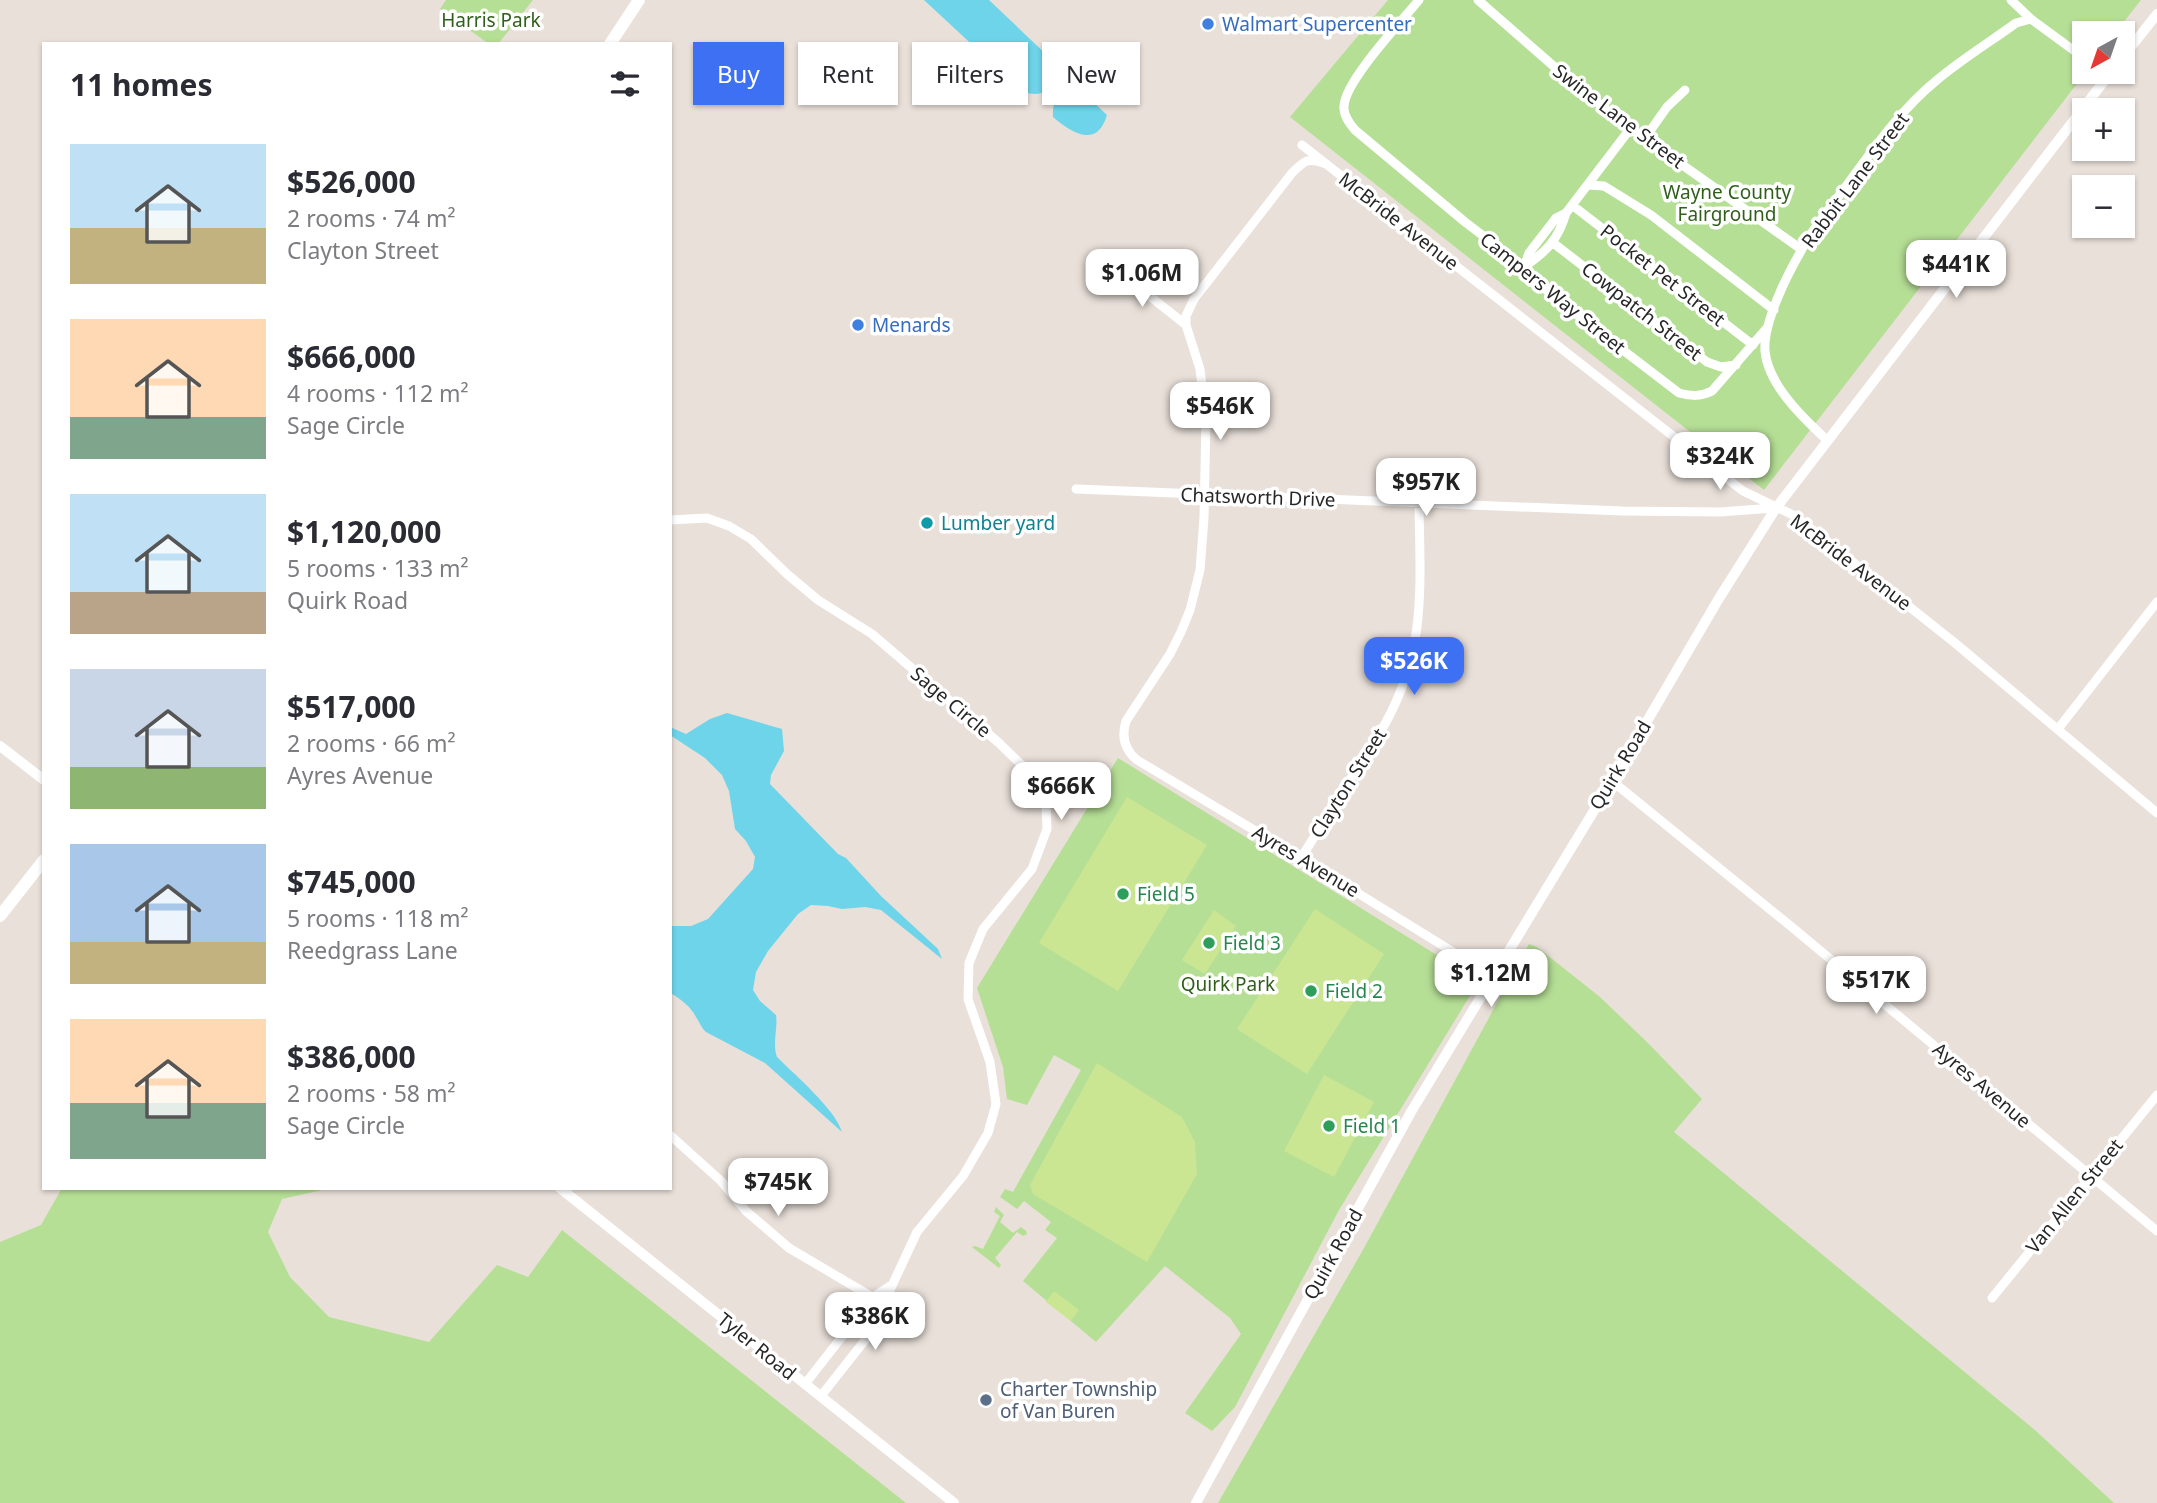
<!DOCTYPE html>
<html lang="en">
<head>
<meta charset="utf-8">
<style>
  body { margin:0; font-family:"Noto Sans",sans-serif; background:#f7f7f7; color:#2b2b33; height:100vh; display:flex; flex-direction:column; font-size:26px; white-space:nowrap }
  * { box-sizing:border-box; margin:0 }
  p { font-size:23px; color:#7c7c81 }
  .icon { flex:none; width:38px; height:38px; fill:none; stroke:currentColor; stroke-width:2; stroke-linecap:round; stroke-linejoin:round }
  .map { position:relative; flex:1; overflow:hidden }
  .panel { position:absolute; left:42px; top:42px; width:630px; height:1148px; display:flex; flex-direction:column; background:#fff; border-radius:0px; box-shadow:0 2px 5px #0004 }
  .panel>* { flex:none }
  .guide { position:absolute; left:693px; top:42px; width:665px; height:63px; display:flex; gap:14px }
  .needle { width:46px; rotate:220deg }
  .buttons { position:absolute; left:2072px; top:21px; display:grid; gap:14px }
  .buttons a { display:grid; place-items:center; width:63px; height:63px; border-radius:0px; background:#fff; box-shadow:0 2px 5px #0004; font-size:35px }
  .price { position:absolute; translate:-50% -60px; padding:0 16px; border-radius:14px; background:#fff; color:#222; font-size:23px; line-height:46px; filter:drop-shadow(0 2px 4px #0008) }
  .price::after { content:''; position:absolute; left:50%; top:42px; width:21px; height:16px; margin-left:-10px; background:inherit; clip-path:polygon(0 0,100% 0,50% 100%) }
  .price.active { background:#3d70f2; color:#fff }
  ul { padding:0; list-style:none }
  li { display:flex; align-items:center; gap:21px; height:175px; padding:0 28px }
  li span { display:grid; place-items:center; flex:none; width:196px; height:140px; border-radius:0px; color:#555 }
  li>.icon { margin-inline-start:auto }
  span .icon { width:84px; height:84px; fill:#fffc; stroke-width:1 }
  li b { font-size:30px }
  h2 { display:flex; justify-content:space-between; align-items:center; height:84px; padding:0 28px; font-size:30px }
  .tag { padding:0 24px; border-radius:0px; background:#fff; box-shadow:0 2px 5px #0004; font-size:24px; line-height:63px }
  .tag.active { background:#3d70f2; color:#fff }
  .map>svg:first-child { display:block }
  .green { fill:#b6df96 }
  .pitch { fill:#cae692 }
  .water { fill:#6ed4e9 }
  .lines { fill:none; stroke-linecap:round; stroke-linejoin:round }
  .minor { stroke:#fff; stroke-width:9 }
  .tertiary { stroke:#fff; stroke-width:10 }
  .secondary { stroke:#fff; stroke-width:12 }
  .shop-dot { fill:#3f7fe0; stroke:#fff; stroke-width:2.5 }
  .culture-dot { fill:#0f9aa8; stroke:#fff; stroke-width:2.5 }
  .leisure-dot { fill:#2e9e5b; stroke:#fff; stroke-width:2.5 }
  .service-dot { fill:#5c6f8a; stroke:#fff; stroke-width:2.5 }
  .labels { text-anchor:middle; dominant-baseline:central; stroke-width:7; stroke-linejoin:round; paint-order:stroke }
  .park-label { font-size:19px; fill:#305f1b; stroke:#fff }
  .shop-label { font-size:19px; fill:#366cbe; stroke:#fff; text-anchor:start }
  .street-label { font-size:19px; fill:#272727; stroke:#fff }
  .culture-label { font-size:19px; fill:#0d838f; stroke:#fff; text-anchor:start }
  .leisure-label { font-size:19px; fill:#27864d; stroke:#fff; text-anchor:start }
  .service-label { font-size:19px; fill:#4e5e75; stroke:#fff; text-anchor:start }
</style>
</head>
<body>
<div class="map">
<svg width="2157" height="1503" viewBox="0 0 2157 1503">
  <rect width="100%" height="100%" fill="#e9e0d9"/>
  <path class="green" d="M 446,0 L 533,0 L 498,44 L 489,44 L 440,9 Z
    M 1388,0 L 2141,0 L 2115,33 L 2084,33 L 2084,72 L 2086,72 L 1764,490 L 1290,117 Z
    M 1118,758 L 1479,981 L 1339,1210 L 1235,1407 L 1212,1431 L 1185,1413 L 1241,1334 L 1230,1318 L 1165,1266 L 1096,1342 L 1023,1281 L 1057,1238 L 1045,1230 L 1051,1222 L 1024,1201 L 1017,1209 L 1000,1197 L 1005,1189 L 1013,1192 L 1081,1070 L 1054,1055 L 1027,1105 L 1007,1099 L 1003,1067 L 977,988 Z
    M 1529,944 L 1537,947 L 1600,997 L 1649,1044 L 1702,1099 L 1674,1132 L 2036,1431 L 2114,1503 L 1218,1503 L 1364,1248 Z
    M 62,1188 L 331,1188 L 282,1199 L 268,1232 L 290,1277 L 329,1317 L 429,1342 L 497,1265 L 528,1277 L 562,1230 L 906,1503 L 0,1503 L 0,1242 L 41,1225 Z
    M 996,1207 L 1004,1215 L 1000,1222 L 1013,1233 L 1021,1227 L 1026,1231 L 1027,1234 L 1023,1236 L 1017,1232 L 995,1258 L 1001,1265 L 999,1268 L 972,1247 L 975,1246 L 983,1249 L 1000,1216 L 994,1212 Z"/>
  <path class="pitch" d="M 1127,797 L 1207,845 L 1118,991 L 1039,943 Z
    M 1315,909 L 1384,954 L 1307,1074 L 1237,1029 Z
    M 1214,910 L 1236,926 L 1205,974 L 1182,960 Z
    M 1097,1063 L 1182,1117 L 1195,1142 L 1197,1174 L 1147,1262 L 1033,1194 L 1030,1185 Z
    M 1324,1075 L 1374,1102 L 1334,1177 L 1284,1151 Z
    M 1054,1291 L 1079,1310 L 1071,1321 L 1046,1302 Z"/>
  <path class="water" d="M 924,0 L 989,0 L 1051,59 L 1059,69 C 1052,90 1045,98 1023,92 Z
    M 1072,82 L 1107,115 C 1097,149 1072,133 1053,117 C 1052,102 1058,89 1072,82 Z
    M 727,713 L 782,729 L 784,751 L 771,775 L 770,784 L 838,854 L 846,858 L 881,896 L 938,949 L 942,959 L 881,910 L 865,907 L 842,909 L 828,906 L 811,905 L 798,914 L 768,951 L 756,972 L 753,990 L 760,1001 L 776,1015 C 778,1030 772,1043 777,1057 C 795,1075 835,1109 842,1132 L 765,1063 L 706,1032 C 701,1027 700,1023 696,1017 C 691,1007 680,998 670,993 L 670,926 L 691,926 L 708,919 L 753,869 L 755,857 L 746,841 L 735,829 L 729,791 L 722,775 L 705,758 L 670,735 L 670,727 L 686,734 L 710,719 Z"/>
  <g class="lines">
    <path class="minor" d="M 1419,0 C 1401,22 1345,81 1344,106 C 1343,115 1349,123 1355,130 L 1465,222 L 1524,267 L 1551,295 L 1679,393 C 1691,396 1700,397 1712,391 L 1767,328
      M 1478,0 L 1566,77 L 1619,120 L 1801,249
      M 2011,0 L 2031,19
      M 1645,138 L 1667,107 L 1685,90
      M 1302,145 L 1743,491 L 1795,516 L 1955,643 L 2157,813
      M 1326,164 C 1308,157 1305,160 1292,173 L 1194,299 L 1186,316 L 1186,325 L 1200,369 L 1206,419 L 1204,518 L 1200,570 L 1190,610 L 1181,632 L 1170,654 L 1126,721 C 1121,737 1125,750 1137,760 L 1301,858 L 1492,976
      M 1588,185 L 1604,186 L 1651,215 L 1774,310
      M 1572,205 L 1753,345
      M 1552,242 L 1707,362 L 1721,367 L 1736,365
      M 1524,267 C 1547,251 1558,240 1566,213 L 1630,129
      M 1524,267 L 1529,253 L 1556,218 L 1566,213
      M 1117,270 L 1186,325
      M 1828,441 C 1804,419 1768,385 1765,351 C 1763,323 1787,275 1801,251 C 1812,229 1829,209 1844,189 C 1872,151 1900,110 1937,80 C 1962,59 1990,42 2016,23 L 2031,19 L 2084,58
      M 1076,489 L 1622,511 L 1720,512 L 1774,508
      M 670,520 L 707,518 L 729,526 L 751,539 L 787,574 L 818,600 L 872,634 L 999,743 L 1033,776 L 1046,804 L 1047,829 L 1032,869 L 983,929 L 969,963 L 968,999 L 990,1062 L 996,1104 L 988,1133 L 963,1176 L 917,1232 L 869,1335 L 821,1396
      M 2058,729 L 2157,602
      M 1612,781 L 1793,928 L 2157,1231
      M 1301,858 L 1385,724 C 1427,648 1420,586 1419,503
      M 670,1135 L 721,1181 L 746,1211 L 789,1248 L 884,1304
      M 1992,1298 L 2157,1095
      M 805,1384 L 873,1297 L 890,1286"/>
    <path class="tertiary" d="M 2123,57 L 2157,14
      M 0,746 L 44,780
      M 560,1188 L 954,1503
      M 1196,1503 L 1411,1112 L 1612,781 L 1718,600 L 1776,508 L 2111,72"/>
    <path class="secondary" d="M 610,44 L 639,0
      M 0,916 L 44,860"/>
  </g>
  <g class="shop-dot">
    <circle cx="1208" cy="24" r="7"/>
    <circle cx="858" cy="325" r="7"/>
  </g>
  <circle class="culture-dot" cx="927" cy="523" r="7"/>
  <g class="leisure-dot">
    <circle cx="1123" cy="894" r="7"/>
    <circle cx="1209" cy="943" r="7"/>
    <circle cx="1311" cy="991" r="7"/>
    <circle cx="1329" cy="1126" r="7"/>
  </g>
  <circle class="service-dot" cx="986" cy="1400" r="7"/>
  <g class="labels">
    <g class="park-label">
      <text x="491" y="20">Harris Park</text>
      <text x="1727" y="192">Wayne County<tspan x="1727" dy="22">Fairground</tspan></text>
      <text x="1228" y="984">Quirk Park</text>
    </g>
    <g class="shop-label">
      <text x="1222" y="24">Walmart Supercenter</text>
      <text x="872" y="325">Menards</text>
    </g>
    <g class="street-label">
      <text transform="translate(1619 116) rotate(37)">Swine Lane Street</text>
      <text transform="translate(1855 180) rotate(-53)">Rabbit Lane Street</text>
      <text transform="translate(1399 221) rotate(38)">McBride Avenue</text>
      <text transform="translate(1663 275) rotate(38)">Pocket Pet Street</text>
      <text transform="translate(1553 293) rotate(39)">Campers Way Street</text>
      <text transform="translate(1642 311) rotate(38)">Cowpatch Street</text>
      <text transform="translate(1258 497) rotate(2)">Chatsworth Drive</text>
      <text transform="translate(1851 562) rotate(37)">McBride Avenue</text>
      <text transform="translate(951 702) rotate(40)">Sage Circle</text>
      <text transform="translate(1620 765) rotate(-59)">Quirk Road</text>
      <text transform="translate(1348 783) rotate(-58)">Clayton Street</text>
      <text transform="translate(1306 861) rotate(31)">Ayres Avenue</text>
      <text transform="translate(1982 1085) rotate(40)">Ayres Avenue</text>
      <text transform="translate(2074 1196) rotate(-51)">Van Allen Street</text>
      <text transform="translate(1333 1254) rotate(-61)">Quirk Road</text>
      <text transform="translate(757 1346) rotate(39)">Tyler Road</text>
    </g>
    <g class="culture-label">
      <text x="941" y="523">Lumber yard</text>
    </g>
    <g class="leisure-label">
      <text x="1137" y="894">Field 5</text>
      <text x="1223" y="943">Field 3</text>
      <text x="1325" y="991">Field 2</text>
      <text x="1343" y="1126">Field 1</text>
    </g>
    <g class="service-label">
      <text x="1000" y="1389">Charter Township<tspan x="1000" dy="22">of Van Buren</tspan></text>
    </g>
  </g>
</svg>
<div class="buttons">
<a><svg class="needle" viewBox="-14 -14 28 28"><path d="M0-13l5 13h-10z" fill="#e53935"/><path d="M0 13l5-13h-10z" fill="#7c7c81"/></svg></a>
<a>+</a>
<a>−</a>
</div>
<b class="price" style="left:1956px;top:300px">$441K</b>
<b class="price" style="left:1142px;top:309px">$1.06M</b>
<b class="price" style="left:1220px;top:442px">$546K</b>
<b class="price" style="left:1720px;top:492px">$324K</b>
<b class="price" style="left:1426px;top:518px">$957K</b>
<b class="price active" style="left:1414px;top:697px">$526K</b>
<b class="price" style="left:1061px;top:822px">$666K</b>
<b class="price" style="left:1491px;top:1009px">$1.12M</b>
<b class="price" style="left:1876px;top:1016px">$517K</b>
<b class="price" style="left:778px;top:1218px">$745K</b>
<b class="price" style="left:875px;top:1352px">$386K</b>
<div class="guide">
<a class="tag active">Buy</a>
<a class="tag">Rent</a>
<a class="tag">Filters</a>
<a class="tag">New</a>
</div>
<section class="panel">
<h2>11 homes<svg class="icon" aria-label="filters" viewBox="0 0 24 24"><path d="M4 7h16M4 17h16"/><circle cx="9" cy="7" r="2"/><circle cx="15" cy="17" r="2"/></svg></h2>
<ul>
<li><span style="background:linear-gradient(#bfe0f5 60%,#c2b280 0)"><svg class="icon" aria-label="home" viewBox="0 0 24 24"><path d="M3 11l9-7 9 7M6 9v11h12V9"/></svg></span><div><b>$526,000</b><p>2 rooms · 74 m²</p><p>Clayton Street</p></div></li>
<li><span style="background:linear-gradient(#ffd9b3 70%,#7fa58c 0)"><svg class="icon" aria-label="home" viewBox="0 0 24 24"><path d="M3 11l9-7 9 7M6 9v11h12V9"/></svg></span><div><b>$666,000</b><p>4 rooms · 112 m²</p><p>Sage Circle</p></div></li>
<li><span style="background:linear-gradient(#bfe0f5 70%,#b9a48a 0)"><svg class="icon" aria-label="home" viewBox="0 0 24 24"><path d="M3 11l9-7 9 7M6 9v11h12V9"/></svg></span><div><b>$1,120,000</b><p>5 rooms · 133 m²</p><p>Quirk Road</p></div></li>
<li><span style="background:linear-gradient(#c9d6e8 70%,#8fb573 0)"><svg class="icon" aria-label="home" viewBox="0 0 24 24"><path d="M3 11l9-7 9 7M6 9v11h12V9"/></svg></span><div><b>$517,000</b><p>2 rooms · 66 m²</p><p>Ayres Avenue</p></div></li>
<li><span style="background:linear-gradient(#a9c7e8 70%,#c2b280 0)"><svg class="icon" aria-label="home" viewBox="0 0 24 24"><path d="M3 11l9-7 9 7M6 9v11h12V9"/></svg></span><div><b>$745,000</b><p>5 rooms · 118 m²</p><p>Reedgrass Lane</p></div></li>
<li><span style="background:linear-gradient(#ffd9b3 60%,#7fa58c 0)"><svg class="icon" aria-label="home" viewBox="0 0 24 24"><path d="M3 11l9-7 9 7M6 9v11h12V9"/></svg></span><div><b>$386,000</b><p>2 rooms · 58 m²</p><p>Sage Circle</p></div></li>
</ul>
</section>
</div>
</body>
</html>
